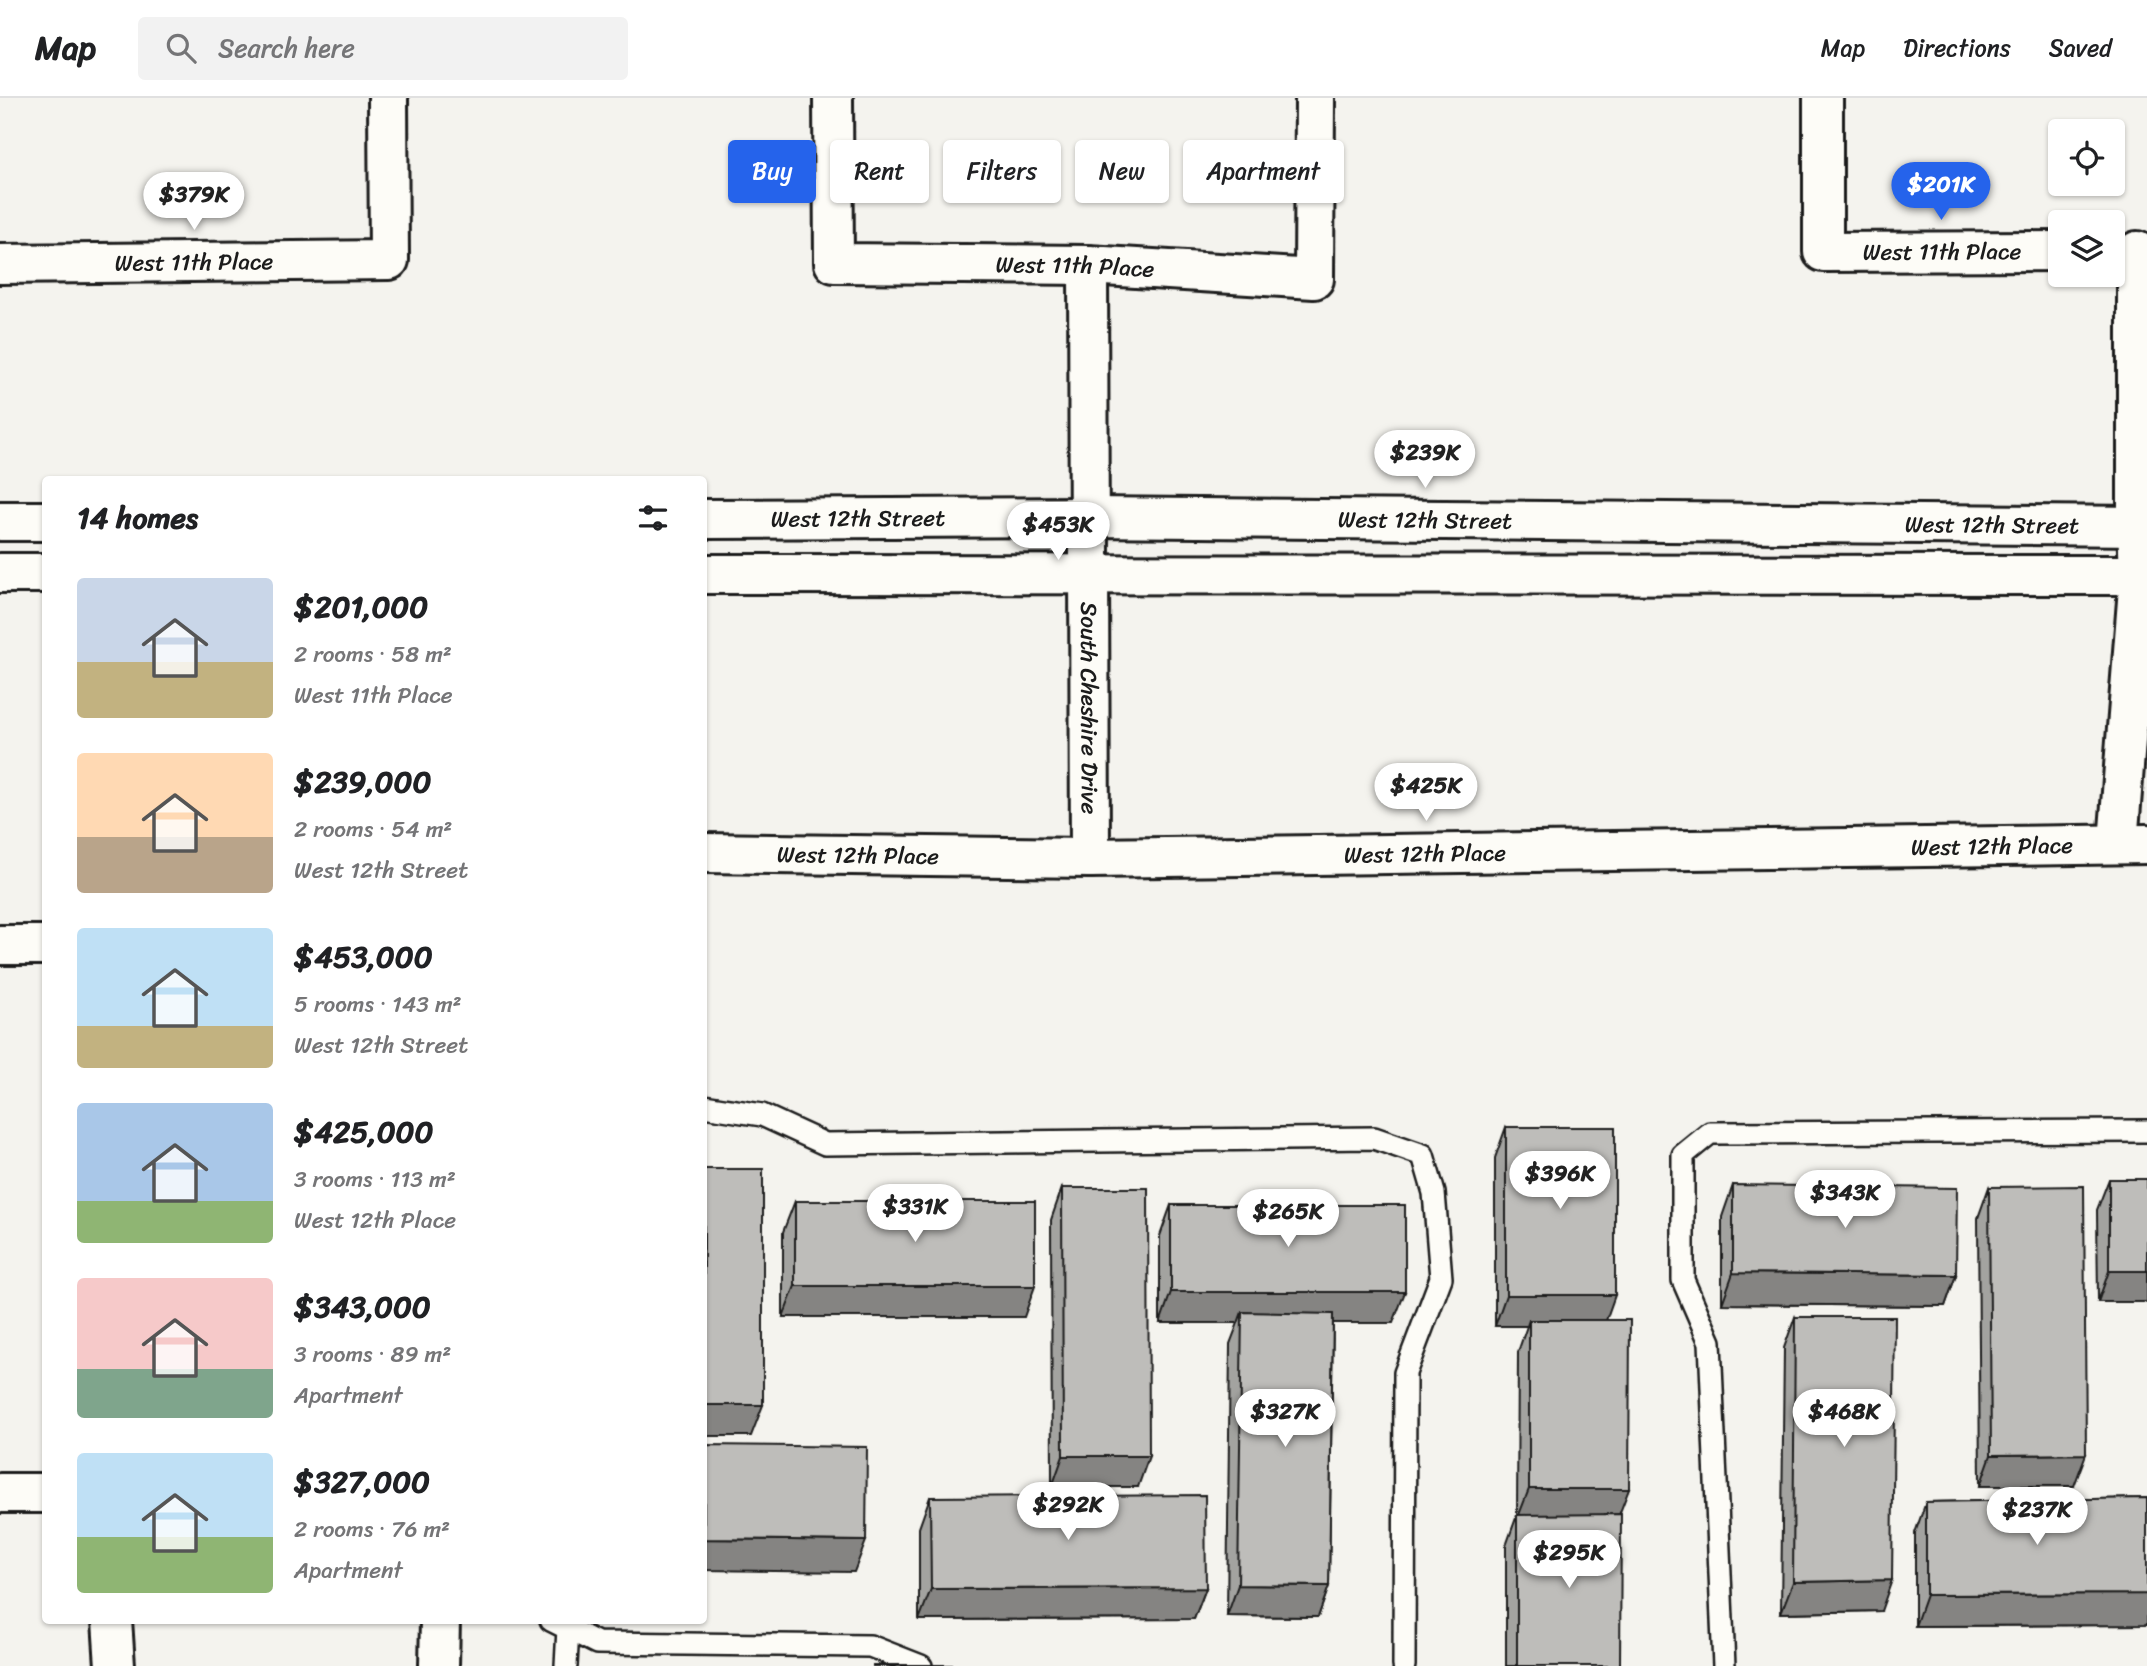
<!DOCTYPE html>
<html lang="en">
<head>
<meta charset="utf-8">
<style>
  body { margin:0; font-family:Sriracha,sans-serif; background:#f2f2f2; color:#202124; height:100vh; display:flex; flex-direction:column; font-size:26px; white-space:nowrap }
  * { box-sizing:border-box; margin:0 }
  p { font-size:23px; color:#757577 }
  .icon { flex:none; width:38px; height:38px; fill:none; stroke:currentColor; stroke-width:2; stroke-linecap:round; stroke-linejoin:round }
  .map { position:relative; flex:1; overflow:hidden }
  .side { position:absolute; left:42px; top:378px; width:665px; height:1148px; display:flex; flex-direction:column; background:#fff; border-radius:7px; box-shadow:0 2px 5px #0004 }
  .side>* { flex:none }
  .banner { position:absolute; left:728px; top:42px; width:665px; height:63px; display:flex; gap:14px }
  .buttons { position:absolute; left:2048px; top:21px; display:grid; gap:14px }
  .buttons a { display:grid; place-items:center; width:77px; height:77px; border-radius:7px; background:#fff; box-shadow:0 2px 5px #0004; font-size:35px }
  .price { position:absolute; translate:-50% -60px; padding:0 16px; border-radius:24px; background:#fff; color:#222; font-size:23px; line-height:46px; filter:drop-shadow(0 2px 4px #0008) }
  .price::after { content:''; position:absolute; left:50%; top:42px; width:21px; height:16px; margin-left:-10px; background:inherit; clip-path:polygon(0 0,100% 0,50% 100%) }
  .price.selected { background:#2563eb; color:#fff }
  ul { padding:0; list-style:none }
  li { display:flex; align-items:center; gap:21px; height:175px; padding:0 35px }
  li span { display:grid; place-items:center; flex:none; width:196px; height:140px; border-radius:7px; color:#555 }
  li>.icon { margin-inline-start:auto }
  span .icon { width:84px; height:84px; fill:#fffc; stroke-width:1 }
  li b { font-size:30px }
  h2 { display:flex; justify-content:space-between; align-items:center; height:84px; padding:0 35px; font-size:30px }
  .chip { padding:0 24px; border-radius:7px; background:#fff; box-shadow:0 2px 5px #0004; font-size:24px; line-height:63px }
  .chip.selected { background:#2563eb; color:#fff }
  header { display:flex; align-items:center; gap:42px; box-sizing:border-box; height:98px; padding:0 35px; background:#fff; border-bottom:2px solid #e0e0e0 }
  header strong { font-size:33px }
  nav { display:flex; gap:38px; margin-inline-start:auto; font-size:24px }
  .search { width:490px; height:63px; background:#f2f2f2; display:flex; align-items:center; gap:18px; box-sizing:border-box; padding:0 24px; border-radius:7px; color:#757577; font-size:26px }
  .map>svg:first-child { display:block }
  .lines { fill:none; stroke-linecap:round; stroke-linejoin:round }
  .lane-casing { stroke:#1c1c1c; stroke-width:26 }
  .street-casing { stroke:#1c1c1c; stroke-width:44 }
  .secondary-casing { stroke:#1c1c1c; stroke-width:44 }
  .lane { stroke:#fdfcf7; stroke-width:21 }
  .street { stroke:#fdfcf7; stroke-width:38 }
  .secondary { stroke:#fdfcf7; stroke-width:38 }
  .wall { fill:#a3a3a0; stroke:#1c1c1c; stroke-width:2 }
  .shaded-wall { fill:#858482; stroke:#1c1c1c; stroke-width:2 }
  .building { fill:#bebdba; stroke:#1c1c1c; stroke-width:2 }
  .labels { text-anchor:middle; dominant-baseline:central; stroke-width:5; stroke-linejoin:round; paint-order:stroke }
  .street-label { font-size:23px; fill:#1c1c1c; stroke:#fdfcf7 }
</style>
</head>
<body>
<header>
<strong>Map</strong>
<div class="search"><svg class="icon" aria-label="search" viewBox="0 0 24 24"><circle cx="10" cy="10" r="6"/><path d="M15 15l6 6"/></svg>Search here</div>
<nav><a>Map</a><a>Directions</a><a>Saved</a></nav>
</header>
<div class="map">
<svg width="2147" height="1568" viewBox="0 0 2147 1568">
  <rect width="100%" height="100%" fill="#f4f3ee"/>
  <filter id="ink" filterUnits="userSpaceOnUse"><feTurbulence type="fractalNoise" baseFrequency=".0143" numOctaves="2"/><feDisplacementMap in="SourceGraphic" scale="14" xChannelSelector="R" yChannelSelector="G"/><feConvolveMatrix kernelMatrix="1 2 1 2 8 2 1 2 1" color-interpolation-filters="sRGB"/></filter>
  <g filter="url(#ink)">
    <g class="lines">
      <defs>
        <path id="lane" d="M 704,1008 L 762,1017 L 825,1046 L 1374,1040 L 1423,1057 L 1434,1095 L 1441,1180 L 1405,1275 L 1404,1568
          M 551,1522 L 597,1545 L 870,1548 L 921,1568
          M 566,1568 L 568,1530
          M 1724,1568 L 1710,1244 L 1683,1182 L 1683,1057 L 1710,1035 L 2147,1033"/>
        <g id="street">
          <path id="s1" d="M 833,0 L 834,165 L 1088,167 L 1314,181 L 1315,0"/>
          <path id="s2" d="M 1823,0 L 1823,154 L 2060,153"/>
          <path id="s3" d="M 0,166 L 389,162 L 388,0"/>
          <path id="s4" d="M 1088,167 L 1090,760"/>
          <path d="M 2118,745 L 2139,477 L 2137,428 L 2137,153"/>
          <path id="s5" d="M 704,755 L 1090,760 L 2147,746"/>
          <path d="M 0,847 L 46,847"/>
          <path d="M 0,1395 L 46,1395"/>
          <path d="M 112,1522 L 115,1568"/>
          <path d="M 439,1568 L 440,1522"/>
        </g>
        <g id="secondary">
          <path id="s6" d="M 704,421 L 1088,419 L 2147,428"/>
          <path d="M 0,423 L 46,423"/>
          <path d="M 0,475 L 46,475"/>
          <path d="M 704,476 L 2147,477"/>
        </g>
      </defs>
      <use href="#lane" class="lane-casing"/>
      <use href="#street" class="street-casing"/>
      <use href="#secondary" class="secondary-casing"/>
      <use href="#lane" class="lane"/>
      <use href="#street" class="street"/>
      <use href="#secondary" class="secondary"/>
    </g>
    <path class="wall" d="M 1506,1029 L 1606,1222 L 1620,1416 L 1620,1568 L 1506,1568 L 1506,1448 L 1517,1417 L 1518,1254 L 1527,1228 L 1495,1228 L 1495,1060 Z
      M 2109,1081 L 2147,1081 L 2098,1204 L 2097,1112 Z
      M 1733,1087 L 1956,1177 L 1945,1208 L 1722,1206 L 1722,1119 Z
      M 1989,1089 L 2074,1388 L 1980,1388 L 1978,1120 Z
      M 1062,1090 L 1138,1389 L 1052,1389 L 1051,1122 Z
      M 795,1103 L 1024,1219 L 783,1219 L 783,1134 Z
      M 1171,1107 L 1393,1225 L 1333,1225 L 1329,1488 L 1318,1519 L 1227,1518 L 1230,1246 L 1238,1225 L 1160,1225 L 1160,1138 Z
      M 1795,1219 L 1881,1513 L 1781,1515 L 1784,1250 Z
      M 930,1399 L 1206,1490 L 1194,1521 L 919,1522 L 919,1430 Z
      M 2147,1400 L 2147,1527 L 1915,1528 L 1915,1435 L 1926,1404 Z"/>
    <path class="shaded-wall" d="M 2109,1173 L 2147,1173 L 2147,1204 L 2098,1204 Z
      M 1733,1175 L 1956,1177 L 1945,1208 L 1722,1206 Z
      M 795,1188 L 1035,1188 L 1024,1219 L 783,1219 Z
      M 1171,1194 L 1405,1194 L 1393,1225 L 1242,1225 L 1242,1214 L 1238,1225 L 1160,1225 Z
      M 1506,1197 L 1615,1197 L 1604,1228 L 1529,1222 L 1527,1228 L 1495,1228 Z
      M 704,1307 L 763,1307 L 751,1338 L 704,1338 Z
      M 2086,1356 L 2074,1388 L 1980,1388 L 1991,1357 Z
      M 1063,1358 L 1149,1358 L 1138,1389 L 1052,1389 Z
      M 1529,1391 L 1629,1391 L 1617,1422 L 1517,1422 Z
      M 704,1441 L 866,1443 L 854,1474 L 704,1472 Z
      M 1892,1482 L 1881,1513 L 1781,1515 L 1793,1484 Z
      M 1238,1487 L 1329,1488 L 1318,1519 L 1227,1518 Z
      M 1206,1490 L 1194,1521 L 919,1522 L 931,1491 Z
      M 2147,1496 L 2147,1527 L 1915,1528 L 1926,1497 Z"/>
    <path class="building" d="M 1506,1029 L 1615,1029 L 1615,1197 L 1506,1197 Z
      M 704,1071 L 763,1071 L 763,1307 L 704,1307 Z
      M 2109,1081 L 2147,1081 L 2147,1173 L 2109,1173 Z
      M 1733,1087 L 1957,1090 L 1956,1177 L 1733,1175 Z
      M 2084,1088 L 2086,1356 L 1991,1357 L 1989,1089 Z
      M 1062,1090 L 1148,1090 L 1149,1358 L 1063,1358 Z
      M 795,1103 L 1035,1103 L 1035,1188 L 795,1188 Z
      M 1171,1107 L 1405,1107 L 1405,1194 L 1171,1194 Z
      M 1242,1214 L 1333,1216 L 1329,1488 L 1238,1487 Z
      M 1795,1219 L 1895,1219 L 1892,1482 L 1793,1484 Z
      M 1529,1222 L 1630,1222 L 1629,1391 L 1529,1391 Z
      M 704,1347 L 867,1349 L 866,1443 L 704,1441 Z
      M 1205,1397 L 1206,1490 L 931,1491 L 930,1399 Z
      M 2147,1400 L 2147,1496 L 1926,1497 L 1926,1404 Z
      M 1621,1416 L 1620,1568 L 1517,1568 L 1517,1417 Z
      M 873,1567 L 964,1567 L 964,1568 L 873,1568 Z"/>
  </g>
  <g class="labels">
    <g class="street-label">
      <text stroke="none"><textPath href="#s2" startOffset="273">West 11th Place</textPath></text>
      <text stroke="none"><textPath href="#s3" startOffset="194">West 11th Place</textPath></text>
      <text stroke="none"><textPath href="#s1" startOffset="406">West 11th Place</textPath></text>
      <text stroke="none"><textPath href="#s6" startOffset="154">West 12th Street</textPath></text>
      <text stroke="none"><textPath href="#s6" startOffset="721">West 12th Street</textPath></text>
      <text stroke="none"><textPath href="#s6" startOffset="1288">West 12th Street</textPath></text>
      <text stroke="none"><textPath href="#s4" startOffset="443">South Cheshire Drive</textPath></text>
      <text stroke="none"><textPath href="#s5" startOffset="1288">West 12th Place</textPath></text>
      <text stroke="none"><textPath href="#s5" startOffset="721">West 12th Place</textPath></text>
      <text stroke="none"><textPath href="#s5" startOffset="154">West 12th Place</textPath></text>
    </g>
  </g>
</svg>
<div class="buttons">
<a><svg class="icon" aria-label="locate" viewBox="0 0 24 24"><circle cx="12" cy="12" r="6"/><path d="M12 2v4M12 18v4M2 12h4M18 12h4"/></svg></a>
<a><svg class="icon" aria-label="layers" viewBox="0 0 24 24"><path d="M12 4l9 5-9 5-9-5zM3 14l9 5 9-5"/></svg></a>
</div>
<b class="price selected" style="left:1941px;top:124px">$201K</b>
<b class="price" style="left:194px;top:134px">$379K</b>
<b class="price" style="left:1425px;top:392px">$239K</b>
<b class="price" style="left:1058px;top:464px">$453K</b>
<b class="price" style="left:1426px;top:725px">$425K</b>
<b class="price" style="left:1560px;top:1113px">$396K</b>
<b class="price" style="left:1845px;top:1132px">$343K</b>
<b class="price" style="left:915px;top:1146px">$331K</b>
<b class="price" style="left:1288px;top:1151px">$265K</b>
<b class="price" style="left:1285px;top:1351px">$327K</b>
<b class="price" style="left:1844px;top:1351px">$468K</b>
<b class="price" style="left:1068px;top:1444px">$292K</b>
<b class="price" style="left:2037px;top:1449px">$237K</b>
<b class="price" style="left:1569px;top:1492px">$295K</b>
<div class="banner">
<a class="chip selected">Buy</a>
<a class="chip">Rent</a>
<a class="chip">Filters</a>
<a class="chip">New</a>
<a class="chip">Apartment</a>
</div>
<section class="side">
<h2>14 homes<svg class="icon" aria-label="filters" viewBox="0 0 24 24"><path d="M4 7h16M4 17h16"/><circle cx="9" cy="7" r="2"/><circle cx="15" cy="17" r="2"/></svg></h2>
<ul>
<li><span style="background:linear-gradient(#c9d6e8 60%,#c2b280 0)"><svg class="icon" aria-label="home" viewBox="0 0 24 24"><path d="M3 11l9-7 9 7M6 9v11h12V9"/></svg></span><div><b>$201,000</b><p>2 rooms · 58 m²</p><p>West 11th Place</p></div></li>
<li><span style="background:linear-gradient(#ffd9b3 60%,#b9a48a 0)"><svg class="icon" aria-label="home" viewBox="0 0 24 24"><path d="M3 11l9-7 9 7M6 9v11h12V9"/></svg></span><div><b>$239,000</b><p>2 rooms · 54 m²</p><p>West 12th Street</p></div></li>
<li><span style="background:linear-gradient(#bfe0f5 70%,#c2b280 0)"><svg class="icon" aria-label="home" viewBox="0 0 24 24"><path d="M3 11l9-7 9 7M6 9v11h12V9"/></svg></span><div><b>$453,000</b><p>5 rooms · 143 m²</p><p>West 12th Street</p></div></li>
<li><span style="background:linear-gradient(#a9c7e8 70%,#8fb573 0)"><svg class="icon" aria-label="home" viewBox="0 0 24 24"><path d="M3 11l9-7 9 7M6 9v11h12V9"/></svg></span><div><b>$425,000</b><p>3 rooms · 113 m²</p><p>West 12th Place</p></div></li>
<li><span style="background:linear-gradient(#f6c9c9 65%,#7fa58c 0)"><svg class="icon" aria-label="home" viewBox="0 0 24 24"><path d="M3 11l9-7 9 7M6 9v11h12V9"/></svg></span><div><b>$343,000</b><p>3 rooms · 89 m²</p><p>Apartment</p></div></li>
<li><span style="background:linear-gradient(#bfe0f5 60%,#8fb573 0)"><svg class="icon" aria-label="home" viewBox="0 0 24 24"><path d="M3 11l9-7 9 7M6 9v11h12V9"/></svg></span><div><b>$327,000</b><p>2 rooms · 76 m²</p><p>Apartment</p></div></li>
</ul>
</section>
</div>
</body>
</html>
